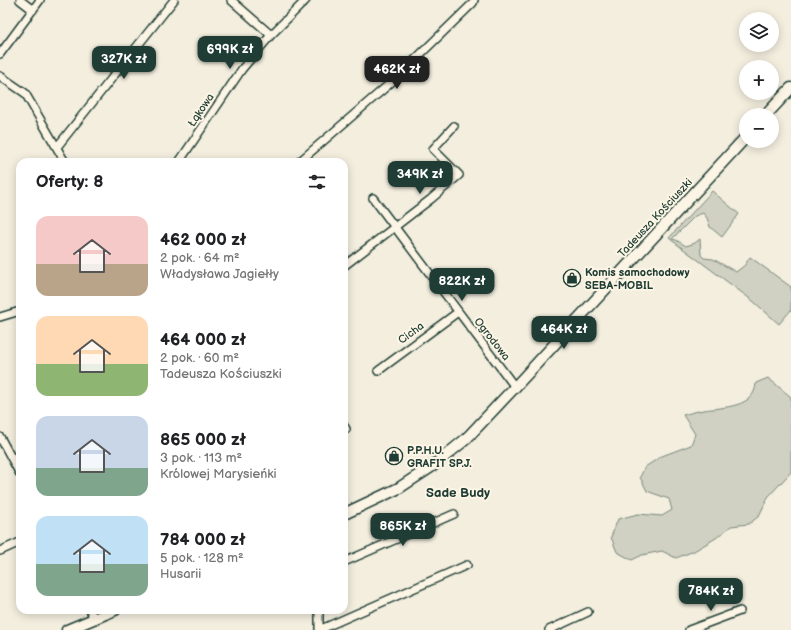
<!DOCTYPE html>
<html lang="pl">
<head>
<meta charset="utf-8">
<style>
  body { margin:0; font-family:"Balsamiq Sans",sans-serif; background:#f2f2f2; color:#202124; height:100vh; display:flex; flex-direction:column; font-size:15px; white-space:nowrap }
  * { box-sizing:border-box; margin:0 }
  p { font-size:13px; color:#757577 }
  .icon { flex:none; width:22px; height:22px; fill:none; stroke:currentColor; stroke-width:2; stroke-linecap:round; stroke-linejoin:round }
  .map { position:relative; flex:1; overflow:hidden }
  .side { position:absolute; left:16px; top:158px; width:332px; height:456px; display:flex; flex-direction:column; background:#fff; border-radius:12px; box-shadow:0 2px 10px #0003 }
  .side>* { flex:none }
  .fabs { position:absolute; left:739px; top:12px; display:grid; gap:8px }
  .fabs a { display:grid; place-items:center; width:40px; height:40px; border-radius:50%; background:#fff; box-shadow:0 2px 10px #0003; font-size:20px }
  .price { position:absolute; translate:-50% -34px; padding:0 9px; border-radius:8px; background:#1f3d34; color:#fff; font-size:13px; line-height:26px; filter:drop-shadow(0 1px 2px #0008) }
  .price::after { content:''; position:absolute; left:50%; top:24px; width:12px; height:9px; margin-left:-6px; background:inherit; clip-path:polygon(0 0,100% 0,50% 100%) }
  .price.active { background:#222; color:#fff }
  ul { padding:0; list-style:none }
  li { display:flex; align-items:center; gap:12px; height:100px; padding:0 20px }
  li span { display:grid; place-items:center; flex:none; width:112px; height:80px; border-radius:12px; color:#555 }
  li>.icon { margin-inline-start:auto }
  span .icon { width:48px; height:48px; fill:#fffc; stroke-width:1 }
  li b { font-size:17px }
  h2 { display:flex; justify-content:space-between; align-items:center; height:48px; padding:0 20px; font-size:17px }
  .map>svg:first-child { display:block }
  .green { fill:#d0d1c2; stroke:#78877b }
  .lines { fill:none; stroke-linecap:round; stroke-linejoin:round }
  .minor-casing { stroke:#1f3d34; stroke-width:10 }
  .secondary-casing { stroke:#1f3d34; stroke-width:13 }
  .minor { stroke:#fcf5e5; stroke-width:7 }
  .secondary { stroke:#fcf5e5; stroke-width:10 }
  .labels { text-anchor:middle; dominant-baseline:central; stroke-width:4; stroke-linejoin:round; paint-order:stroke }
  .street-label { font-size:11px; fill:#1f3d34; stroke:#fcf5e5 }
  .poi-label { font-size:11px; font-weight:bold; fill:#1f3d34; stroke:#fcf5e5; text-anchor:start }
  .quarter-label { font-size:13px; font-weight:bold; fill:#1f3d34; stroke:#fcf5e5 }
</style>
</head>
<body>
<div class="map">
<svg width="791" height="630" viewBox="0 0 791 630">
  <rect width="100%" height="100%" fill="#f3eede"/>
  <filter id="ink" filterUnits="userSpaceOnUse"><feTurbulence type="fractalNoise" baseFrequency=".025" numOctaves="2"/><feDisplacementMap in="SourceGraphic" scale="8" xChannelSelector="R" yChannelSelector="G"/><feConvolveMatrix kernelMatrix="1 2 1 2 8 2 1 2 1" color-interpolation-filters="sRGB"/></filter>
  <g filter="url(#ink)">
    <path class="green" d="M 712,191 L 739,214 L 722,237 L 710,227 L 707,218 L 703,213 L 695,216 L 672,239 L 676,240 L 686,246 L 695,243 L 700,239 L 701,255 L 704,258 L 713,259 L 736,272 L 745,265 L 750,257 L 791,287 L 791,310 L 779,324 L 753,301 L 670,239 L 669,238 Z
      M 768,378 L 791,397 L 791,472 L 768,497 L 759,516 L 749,524 L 731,526 L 716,538 L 694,551 L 676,558 L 662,551 L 642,555 L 632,560 L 617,552 L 611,537 L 618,519 L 638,514 L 662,516 L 672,510 L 669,499 L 647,491 L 640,477 L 645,467 L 662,456 L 691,445 L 695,434 L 683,415 C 690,413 697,411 704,410 C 723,407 755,408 756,383 Z"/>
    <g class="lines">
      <defs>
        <path id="minor" d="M 20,0 L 33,10
          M 231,0 L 271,35
          M 0,54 L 40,0
          M 0,76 L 25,93 L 65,162
          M 57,147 L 174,0
          M 179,162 L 242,69 L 271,35 L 306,0
          M 299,162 L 394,80 L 473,3 L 474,0
          M 373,198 L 515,387
          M 344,266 L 431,199 L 459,175 L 433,149 L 454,126
          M 0,317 L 20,311
          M 378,371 L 458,312
          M 344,426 L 346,429
          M 0,437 L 20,474
          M 12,459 L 20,455
          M 0,551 L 20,542
          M 344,562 L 454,514
          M 90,610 L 94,619
          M 319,610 L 319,630
          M 319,630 L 467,565
          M 549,630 L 588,612
          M 689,630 L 740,611"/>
        <path id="secondary" d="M 766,115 L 791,88
          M 344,514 L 399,488 L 434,465 L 466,439 L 515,387 L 746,137
          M 67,630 L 115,610"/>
      </defs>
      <use href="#minor" class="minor-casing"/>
      <use href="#secondary" class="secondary-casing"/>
      <use href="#minor" class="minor"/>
      <use href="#secondary" class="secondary"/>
    </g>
  </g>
  <defs>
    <symbol id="shop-ring" viewBox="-11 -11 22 22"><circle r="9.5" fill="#fcf5e5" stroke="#1f3d34" stroke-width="1.5"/><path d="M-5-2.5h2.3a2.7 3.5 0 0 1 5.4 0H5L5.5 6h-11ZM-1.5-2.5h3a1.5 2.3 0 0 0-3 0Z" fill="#1f3d34"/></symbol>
  </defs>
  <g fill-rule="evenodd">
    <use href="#shop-ring" x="562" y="268" width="20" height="20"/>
    <use href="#shop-ring" x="384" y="446" width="20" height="20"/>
  </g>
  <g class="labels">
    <g class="street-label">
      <text transform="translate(201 110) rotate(-56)">Łąkowa</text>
      <text transform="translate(655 218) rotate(-47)">Tadeusza Kościuszki</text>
      <text transform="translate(411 333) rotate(-36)">Cicha</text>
      <text transform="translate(492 339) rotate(52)">Ogrodowa</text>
    </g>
    <g class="poi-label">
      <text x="585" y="272">Komis samochodowy<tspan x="585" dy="13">SEBA-MOBIL</tspan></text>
      <text x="407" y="450">P.P.H.U.<tspan x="407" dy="13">GRAFIT SP.J.</tspan></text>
    </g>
    <g class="quarter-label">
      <text x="458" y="493">Sade Budy</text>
    </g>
  </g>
</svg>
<div class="fabs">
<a><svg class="icon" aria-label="layers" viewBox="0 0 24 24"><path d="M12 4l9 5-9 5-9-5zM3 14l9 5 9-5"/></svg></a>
<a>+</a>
<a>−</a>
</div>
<b class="price" style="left:230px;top:70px">699K zł</b>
<b class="price" style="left:124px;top:80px">327K zł</b>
<b class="price active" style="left:397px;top:90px">462K zł</b>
<b class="price" style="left:420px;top:195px">349K zł</b>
<b class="price" style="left:462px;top:302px">822K zł</b>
<b class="price" style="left:564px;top:350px">464K zł</b>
<b class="price" style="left:403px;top:547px">865K zł</b>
<b class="price" style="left:711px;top:612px">784K zł</b>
<section class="side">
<h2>Oferty: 8<svg class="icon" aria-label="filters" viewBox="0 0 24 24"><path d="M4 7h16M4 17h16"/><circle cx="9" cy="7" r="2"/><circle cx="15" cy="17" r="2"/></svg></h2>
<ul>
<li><span style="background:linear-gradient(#f6c9c9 60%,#b9a48a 0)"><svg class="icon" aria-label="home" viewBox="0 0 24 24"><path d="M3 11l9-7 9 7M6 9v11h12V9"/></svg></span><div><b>462 000 zł</b><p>2 pok. · 64 m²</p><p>Władysława Jagiełły</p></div></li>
<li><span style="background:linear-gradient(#ffd9b3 60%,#8fb573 0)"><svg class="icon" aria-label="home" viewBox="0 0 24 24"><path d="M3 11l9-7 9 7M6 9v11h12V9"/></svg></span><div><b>464 000 zł</b><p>2 pok. · 60 m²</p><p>Tadeusza Kościuszki</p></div></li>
<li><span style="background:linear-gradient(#c9d6e8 65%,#7fa58c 0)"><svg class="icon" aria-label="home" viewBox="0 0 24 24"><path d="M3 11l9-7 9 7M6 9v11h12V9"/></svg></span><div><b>865 000 zł</b><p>3 pok. · 113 m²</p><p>Królowej Marysieńki</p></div></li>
<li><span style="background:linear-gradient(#bfe0f5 60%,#7fa58c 0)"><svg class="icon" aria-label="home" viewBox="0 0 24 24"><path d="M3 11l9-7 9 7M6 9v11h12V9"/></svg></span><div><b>784 000 zł</b><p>5 pok. · 128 m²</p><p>Husarii</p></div></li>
</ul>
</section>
</div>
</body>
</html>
